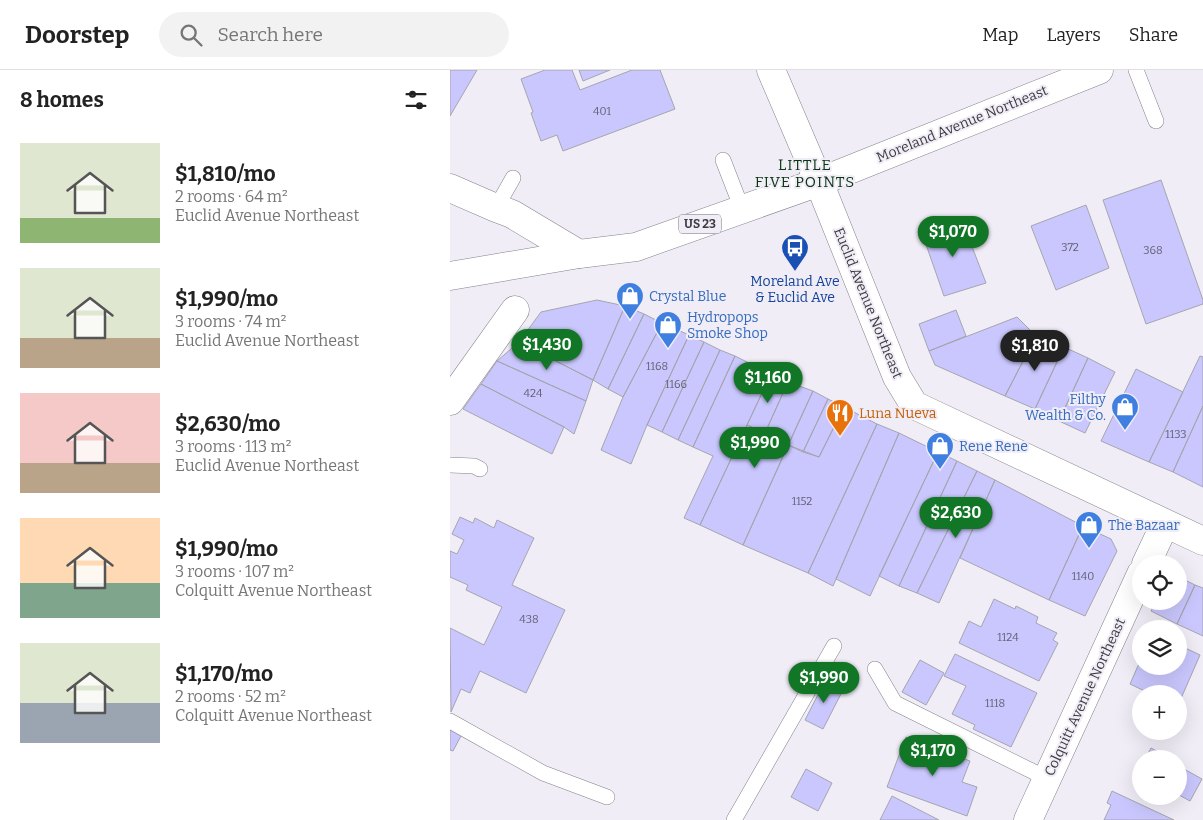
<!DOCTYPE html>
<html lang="en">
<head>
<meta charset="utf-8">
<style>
  body { margin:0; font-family:Bitter,serif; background:#f2f2f2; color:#222; height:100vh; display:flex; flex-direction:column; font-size:19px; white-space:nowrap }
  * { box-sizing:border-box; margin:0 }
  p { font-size:16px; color:#767676 }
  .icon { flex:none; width:28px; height:28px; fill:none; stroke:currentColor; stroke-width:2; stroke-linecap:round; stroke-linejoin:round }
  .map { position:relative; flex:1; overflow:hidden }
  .side { display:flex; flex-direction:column; background:#fff; width:450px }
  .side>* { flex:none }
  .controls { position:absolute; left:682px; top:485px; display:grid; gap:10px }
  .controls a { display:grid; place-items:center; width:55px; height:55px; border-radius:50%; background:#fff; box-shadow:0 5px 20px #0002; font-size:25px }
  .price { position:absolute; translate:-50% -42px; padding:0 11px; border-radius:18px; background:#127627; color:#fff; font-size:16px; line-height:32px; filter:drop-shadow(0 1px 2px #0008) }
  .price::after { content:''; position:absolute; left:50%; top:30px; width:15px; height:11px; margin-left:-8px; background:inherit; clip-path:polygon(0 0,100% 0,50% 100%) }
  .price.on { background:#222; color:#fff }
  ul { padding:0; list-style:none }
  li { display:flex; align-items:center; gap:15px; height:125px; padding:0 20px }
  li span { display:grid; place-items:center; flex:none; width:140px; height:100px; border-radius:0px; color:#555 }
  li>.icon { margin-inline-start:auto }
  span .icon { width:60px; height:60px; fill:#fffc; stroke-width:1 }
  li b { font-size:21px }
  h2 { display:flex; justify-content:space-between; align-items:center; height:60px; padding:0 20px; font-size:21px }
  header { display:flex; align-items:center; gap:30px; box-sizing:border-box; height:70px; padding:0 25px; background:#fff; border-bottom:1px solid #e0e0e0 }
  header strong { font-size:24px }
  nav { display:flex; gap:28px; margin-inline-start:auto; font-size:18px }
  .search { width:350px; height:45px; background:#f2f2f2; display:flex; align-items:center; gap:12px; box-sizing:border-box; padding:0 18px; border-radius:28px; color:#767676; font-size:19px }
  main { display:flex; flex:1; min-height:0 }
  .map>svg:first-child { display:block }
  .building { fill:#cac7fe; stroke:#a5a5ae }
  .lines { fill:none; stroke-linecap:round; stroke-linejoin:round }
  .lane-casing { stroke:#84828b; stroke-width:16 }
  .street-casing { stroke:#84828b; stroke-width:29 }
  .secondary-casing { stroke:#84828b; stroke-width:29 }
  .highway-casing { stroke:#84828b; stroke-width:29 }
  .lane { stroke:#fff; stroke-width:15 }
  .street { stroke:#fff; stroke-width:28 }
  .secondary { stroke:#fff; stroke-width:28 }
  .highway { stroke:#fff; stroke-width:28 }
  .labels { text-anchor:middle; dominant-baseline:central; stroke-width:4; stroke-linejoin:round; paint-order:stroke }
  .number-label { font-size:11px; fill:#605f70 }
  .shield { fill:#f0edf7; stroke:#737177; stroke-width:1 }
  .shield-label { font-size:12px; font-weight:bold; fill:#3d3c40 }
  .street-label { font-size:14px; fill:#3d3c40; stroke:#f0edf7 }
  .transit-label { font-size:14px; fill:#164399; stroke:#f0edf7 }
  .shop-label { font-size:14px; fill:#366cbe; stroke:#f0edf7; text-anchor:start }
  .food-label { font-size:14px; fill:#c56008; stroke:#f0edf7; text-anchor:start }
  .neighbourhood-label { font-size:15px; letter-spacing:1px; fill:#0a3711; stroke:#f0edf7 }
</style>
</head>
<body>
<header>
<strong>Doorstep</strong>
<div class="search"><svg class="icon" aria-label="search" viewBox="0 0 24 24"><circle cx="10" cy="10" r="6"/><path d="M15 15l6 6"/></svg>Search here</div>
<nav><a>Map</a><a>Layers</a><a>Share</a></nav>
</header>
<main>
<section class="side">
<h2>8 homes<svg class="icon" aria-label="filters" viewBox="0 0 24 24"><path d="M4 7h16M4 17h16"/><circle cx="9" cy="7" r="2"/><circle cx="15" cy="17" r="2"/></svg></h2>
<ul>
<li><span style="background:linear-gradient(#dfe7d0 75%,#8fb573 0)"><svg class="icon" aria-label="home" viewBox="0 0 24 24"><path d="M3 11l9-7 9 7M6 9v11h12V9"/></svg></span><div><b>$1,810/mo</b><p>2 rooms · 64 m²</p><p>Euclid Avenue Northeast</p></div></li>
<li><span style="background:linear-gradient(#dfe7d0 70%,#b9a48a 0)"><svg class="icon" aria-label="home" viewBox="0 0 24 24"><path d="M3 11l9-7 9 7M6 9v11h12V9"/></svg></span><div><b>$1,990/mo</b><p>3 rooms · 74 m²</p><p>Euclid Avenue Northeast</p></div></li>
<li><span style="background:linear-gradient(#f6c9c9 70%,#b9a48a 0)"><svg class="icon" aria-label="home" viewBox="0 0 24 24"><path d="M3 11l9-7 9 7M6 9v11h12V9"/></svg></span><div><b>$2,630/mo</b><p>3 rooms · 113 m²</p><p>Euclid Avenue Northeast</p></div></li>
<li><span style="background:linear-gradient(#ffd9b3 65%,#7fa58c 0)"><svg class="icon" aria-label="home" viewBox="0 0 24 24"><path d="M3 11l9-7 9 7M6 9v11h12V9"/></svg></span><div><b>$1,990/mo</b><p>3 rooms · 107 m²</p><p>Colquitt Avenue Northeast</p></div></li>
<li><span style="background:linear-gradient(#dfe7d0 60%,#9aa5b1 0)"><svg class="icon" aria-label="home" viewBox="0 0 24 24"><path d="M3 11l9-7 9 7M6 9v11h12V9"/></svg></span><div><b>$1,170/mo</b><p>2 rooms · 52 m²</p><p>Colquitt Avenue Northeast</p></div></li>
</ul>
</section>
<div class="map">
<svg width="753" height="750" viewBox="0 0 753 750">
  <rect width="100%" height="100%" fill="#f0edf7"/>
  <path class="building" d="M 0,0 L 27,0 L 0,46 Z
    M 95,0 L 122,0 L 130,20 L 182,0 L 210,0 L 225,39 L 113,81 L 107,65 L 91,71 L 81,43 L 83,42 L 71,9 Z
    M 129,0 L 160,0 L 133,11 Z
    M 711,110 L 753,230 L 753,234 L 696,254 L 653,130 Z
    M 636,135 L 659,198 L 606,220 L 581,156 Z
    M 511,148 L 536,213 L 494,226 L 472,163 Z
    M 147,230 L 175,236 L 143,310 L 69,272 L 91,242 Z
    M 175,236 L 194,244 L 158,319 L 143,310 Z
    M 506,240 L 516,266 L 479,281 L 469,254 Z
    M 194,244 L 212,253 L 173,327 L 158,319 Z
    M 567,247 L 586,266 L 555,326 L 485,295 L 479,281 Z
    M 212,253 L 239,265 L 197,355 L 181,394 L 151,380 L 173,327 Z
    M 239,265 L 254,272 L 212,362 L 197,355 Z
    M 586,266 L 614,277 L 585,339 L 555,326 Z
    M 69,272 L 143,310 L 136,331 L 47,291 Z
    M 254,272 L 270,280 L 228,370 L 212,362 Z
    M 614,277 L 638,288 L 609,351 L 585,339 Z
    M 270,280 L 285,286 L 243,377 L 228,370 Z
    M 285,286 L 321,304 L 250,455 L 234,448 L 263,386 L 243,377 Z
    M 750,286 L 753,287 L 753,336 L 723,402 L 699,392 Z
    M 638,288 L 665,302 L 635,363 L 609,351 Z
    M 47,291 L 136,331 L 124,364 L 114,357 L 31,314 Z
    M 686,299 L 733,322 L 699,392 L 651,371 Z
    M 321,304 L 338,312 L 315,363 L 297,355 Z
    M 338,312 L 363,321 L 293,475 L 250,455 L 297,355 L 315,363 Z
    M 31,314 L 114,357 L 102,384 L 13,339 Z
    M 363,321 L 378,329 L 353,382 L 338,375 Z
    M 378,329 L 394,337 L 369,387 L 353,382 Z
    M 753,336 L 753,417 L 723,402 Z
    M 394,337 L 427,354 L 358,503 L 293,475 L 338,375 L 369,387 Z
    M 427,354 L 449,363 L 383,516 L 358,503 Z
    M 449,363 L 488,382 L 420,526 L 386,509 Z
    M 488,382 L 507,391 L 449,516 L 429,506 Z
    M 507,391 L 527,401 L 467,523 L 449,516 Z
    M 527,401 L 545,410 L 489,533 L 467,523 Z
    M 545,410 L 633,456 L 599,530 L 510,488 Z
    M 10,447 L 23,453 L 25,448 L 44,458 L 47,450 L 84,468 L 62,515 L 115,540 L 76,623 L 30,601 L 20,623 L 11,619 L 1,642 L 0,558 L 34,575 L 52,537 L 16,520 L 18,515 L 0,507 L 0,481 L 7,484 L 14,470 L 2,464 Z
    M 633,456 L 661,469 L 667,481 L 635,546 L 599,530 Z
    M 729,507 L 745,515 L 727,554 L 701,541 L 706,531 L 729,531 Z
    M 745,515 L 753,518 L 753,566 L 727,554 Z
    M 544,529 L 565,539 L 566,536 L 588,547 L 586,553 L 607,563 L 603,570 L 608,573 L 589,611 L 509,573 L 519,551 L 531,557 Z
    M 729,575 L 750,585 L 729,633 L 729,624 L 701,624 L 680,614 L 691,589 L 691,596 L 729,596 Z
    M 505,584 L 587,623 L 561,677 L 523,659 L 525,655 L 502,644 L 516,616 L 494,606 Z
    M 470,590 L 494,603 L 476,635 L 452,622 Z
    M 376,609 L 394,618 L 373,659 L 355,650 Z
    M 0,657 L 12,664 L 3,681 L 0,680 Z
    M 456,667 L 520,691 L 512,712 L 527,717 L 517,746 L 437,717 Z
    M 701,678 L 720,688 L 720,689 L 695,689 Z
    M 691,696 L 691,712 L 685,709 Z
    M 356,699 L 382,713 L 368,741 L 341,727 Z
    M 734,699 L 752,709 L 740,731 L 729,725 L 729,707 Z
    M 662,721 L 724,750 L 654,750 L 661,735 L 657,733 Z
    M 442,726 L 489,750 L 430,750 Z"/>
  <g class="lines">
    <defs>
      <path id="lane" d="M 686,0 L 706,51
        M 273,90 L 292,139
        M 46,138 L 63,108
        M 0,395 L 24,396 L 30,399
        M 425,599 L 445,633 L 598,709
        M 0,651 L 93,703 L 157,727
        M 284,750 L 384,576"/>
      <path id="street" d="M 0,118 L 46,138 L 62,144 L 129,184
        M 0,331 L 65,240
        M 696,494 L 715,454
        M 578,750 L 691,504"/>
      <path id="secondary" d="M 321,0 L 369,112 L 447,307 L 464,335 L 753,471"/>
      <path id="highway" d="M 0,206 L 129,184 L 186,177 L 369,112 L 649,0"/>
    </defs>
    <use href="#lane" class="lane-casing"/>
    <use href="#street" class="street-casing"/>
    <use href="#secondary" class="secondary-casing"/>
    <use href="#highway" class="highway-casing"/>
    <use href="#lane" class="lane"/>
    <use href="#street" class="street"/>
    <use href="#secondary" class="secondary"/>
    <use href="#highway" class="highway"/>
  </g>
  <defs>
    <symbol id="bus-pin" viewBox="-11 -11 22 30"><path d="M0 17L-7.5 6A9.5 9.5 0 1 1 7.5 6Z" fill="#1a4fb4" stroke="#f0edf7"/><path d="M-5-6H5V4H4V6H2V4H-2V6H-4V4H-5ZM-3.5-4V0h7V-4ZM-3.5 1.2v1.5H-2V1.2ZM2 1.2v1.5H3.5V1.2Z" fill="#fff"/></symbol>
    <symbol id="shop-pin" viewBox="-11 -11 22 30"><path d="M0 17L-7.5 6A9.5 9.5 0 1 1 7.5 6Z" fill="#3f7fe0" stroke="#f0edf7"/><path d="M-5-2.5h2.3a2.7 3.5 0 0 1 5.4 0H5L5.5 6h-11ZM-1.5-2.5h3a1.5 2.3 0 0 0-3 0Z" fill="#fff"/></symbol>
    <symbol id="restaurant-pin" viewBox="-11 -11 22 30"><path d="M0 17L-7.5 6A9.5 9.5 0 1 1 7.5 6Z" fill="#e8710a" stroke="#f0edf7"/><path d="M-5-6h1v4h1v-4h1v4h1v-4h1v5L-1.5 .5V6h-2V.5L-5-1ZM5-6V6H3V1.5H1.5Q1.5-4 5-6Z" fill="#fff"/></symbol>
  </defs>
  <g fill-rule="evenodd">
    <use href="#bus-pin" x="329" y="162" width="32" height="43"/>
    <use href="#shop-pin" x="164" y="210" width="32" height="43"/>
    <use href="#shop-pin" x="202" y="239" width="32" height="43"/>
    <use href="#shop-pin" x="659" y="321" width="32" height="43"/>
    <use href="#restaurant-pin" x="374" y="327" width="32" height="43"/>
    <use href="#shop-pin" x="474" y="360" width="32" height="43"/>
    <use href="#shop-pin" x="623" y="439" width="32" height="43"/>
  </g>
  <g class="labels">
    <g class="number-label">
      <text x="152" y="41">401</text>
      <text x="620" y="177">372</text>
      <text x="703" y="180">368</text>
      <text x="207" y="296">1168</text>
      <text x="226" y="314">1166</text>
      <text x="83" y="323">424</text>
      <text x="726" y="364">1133</text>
      <text x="352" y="431">1152</text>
      <text x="633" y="506">1140</text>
      <text x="79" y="549">438</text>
      <text x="558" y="567">1124</text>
      <text x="545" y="633">1118</text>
    </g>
    <rect class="shield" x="229" y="144.5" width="42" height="19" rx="4"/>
    <g class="shield-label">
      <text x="250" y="154">US 23</text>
    </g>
    <g class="street-label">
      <text transform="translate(512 54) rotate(-22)">Moreland Avenue Northeast</text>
      <text transform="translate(418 233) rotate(68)">Euclid Avenue Northeast</text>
      <text transform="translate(635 627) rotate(-65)">Colquitt Avenue Northeast</text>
    </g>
    <g class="transit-label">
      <text x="345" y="211">Moreland Ave<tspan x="345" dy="16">&amp; Euclid Ave</tspan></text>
    </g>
    <g class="shop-label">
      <text x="199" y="226">Crystal Blue</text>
      <text x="237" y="247">Hydropops<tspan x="237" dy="16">Smoke Shop</tspan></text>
      <text x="656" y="329" text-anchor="end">Filthy<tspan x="656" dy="16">Wealth &amp; Co.</tspan></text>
      <text x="509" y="376">Rene Rene</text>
      <text x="658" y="455">The Bazaar</text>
    </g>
    <g class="food-label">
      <text x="409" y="343">Luna Nueva</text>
    </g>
    <g class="neighbourhood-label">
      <text x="355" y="95">LITTLE<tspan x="355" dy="17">FIVE POINTS</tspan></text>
    </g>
  </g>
</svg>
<div class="controls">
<a><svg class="icon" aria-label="locate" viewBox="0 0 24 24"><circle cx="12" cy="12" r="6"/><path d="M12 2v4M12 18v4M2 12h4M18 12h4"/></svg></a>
<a><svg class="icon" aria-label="layers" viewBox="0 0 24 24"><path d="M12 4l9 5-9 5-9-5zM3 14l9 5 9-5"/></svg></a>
<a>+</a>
<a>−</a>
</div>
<b class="price" style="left:503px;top:188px">$1,070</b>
<b class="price" style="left:97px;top:301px">$1,430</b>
<b class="price on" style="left:585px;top:302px">$1,810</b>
<b class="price" style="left:318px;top:334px">$1,160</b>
<b class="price" style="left:305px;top:399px">$1,990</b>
<b class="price" style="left:506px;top:469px">$2,630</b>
<b class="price" style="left:374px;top:634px">$1,990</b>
<b class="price" style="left:483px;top:707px">$1,170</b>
</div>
</main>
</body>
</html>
